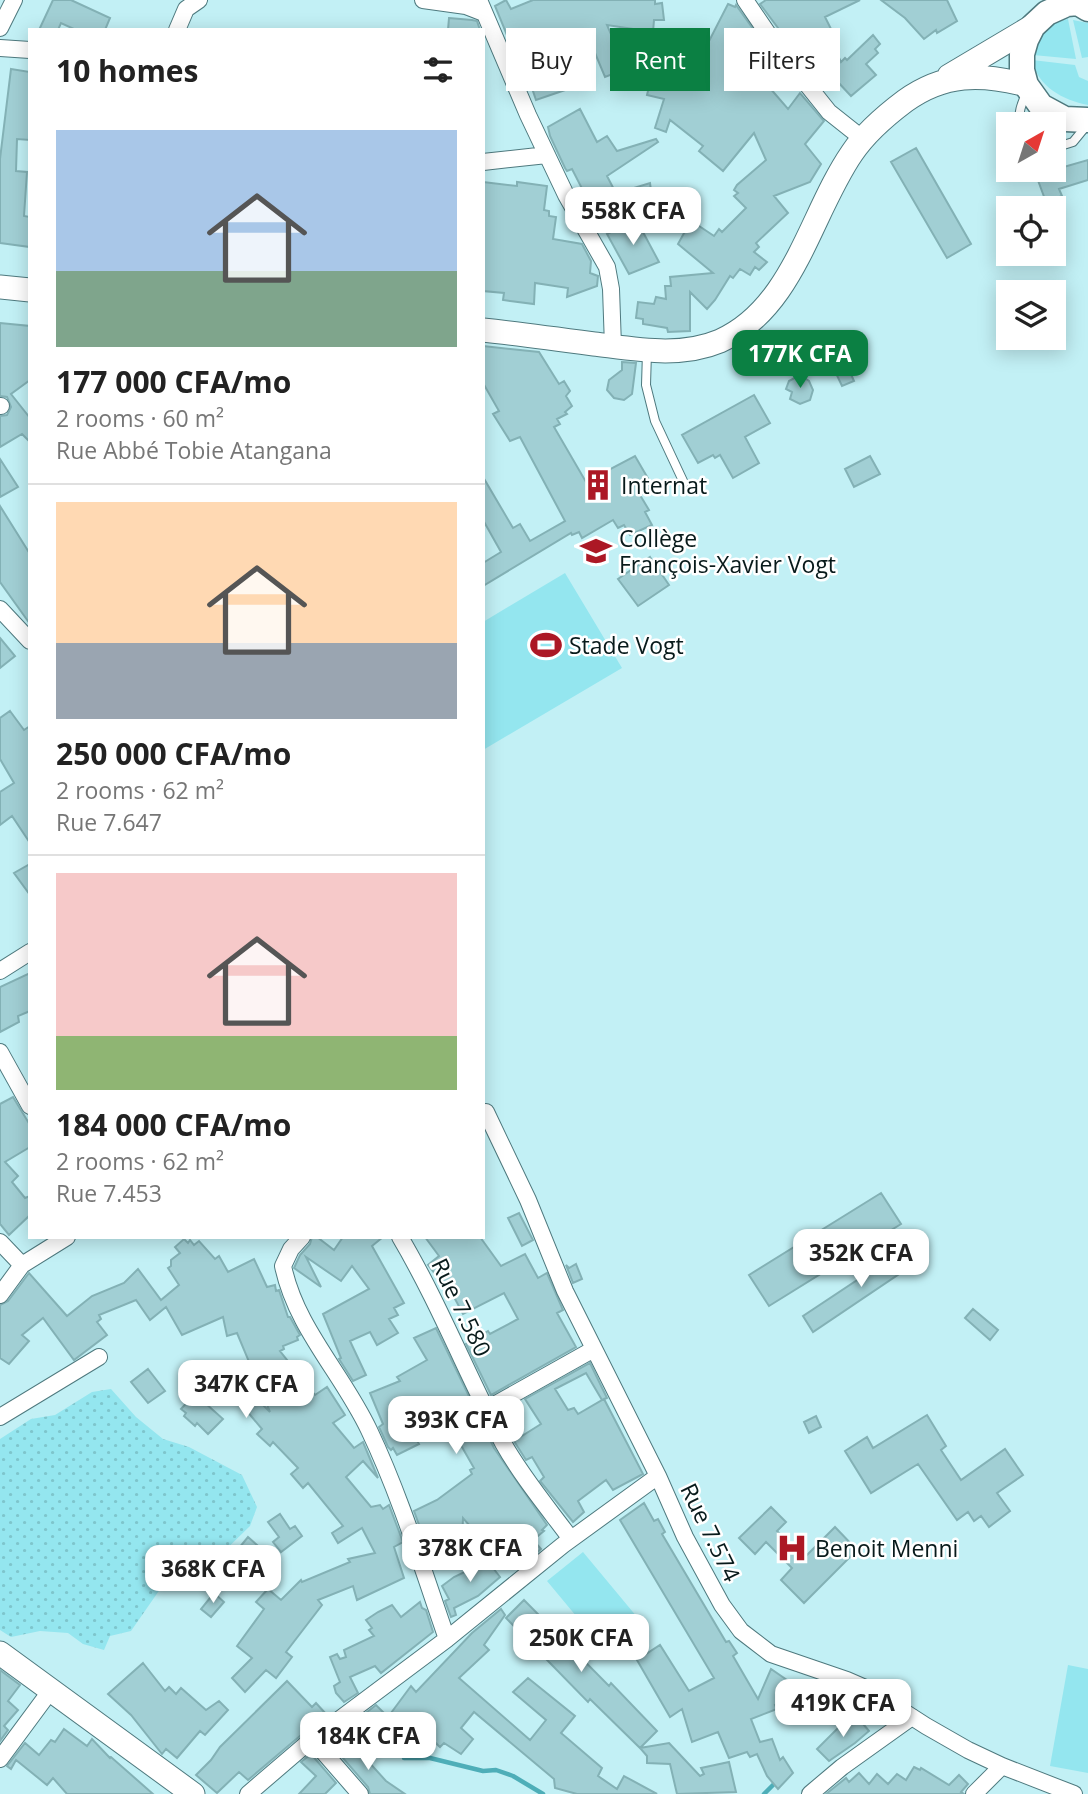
<!DOCTYPE html>
<html lang="en">
<head>
<meta charset="utf-8">
<style>
  body { margin:0; font-family:"Open Sans",sans-serif; background:#f6f6f6; color:#222; height:100vh; display:flex; flex-direction:column; font-size:26px; white-space:nowrap }
  * { box-sizing:border-box; margin:0 }
  p { font-size:23px; color:#767676 }
  .icon { flex:none; width:38px; height:38px; fill:none; stroke:currentColor; stroke-width:2; stroke-linecap:round; stroke-linejoin:round }
  .map { position:relative; flex:1; overflow:hidden }
  .drawer { position:absolute; left:28px; top:28px; width:457px; height:1211px; display:flex; flex-direction:column; background:#fff; border-radius:0px; box-shadow:0 4px 18px #0003 }
  .drawer>* { flex:none }
  .guide { position:absolute; left:506px; top:28px; width:476px; height:63px; display:flex; gap:14px }
  .needle { width:46px; rotate:39deg }
  .controls { position:absolute; left:996px; top:112px; display:grid; gap:14px }
  .controls a { display:grid; place-items:center; width:70px; height:70px; border-radius:0px; background:#fff; box-shadow:0 4px 18px #0003; font-size:35px }
  .price { position:absolute; translate:-50% -60px; padding:0 16px; border-radius:14px; background:#fff; color:#222; font-size:23px; line-height:46px; filter:drop-shadow(0 2px 4px #0008) }
  .price::after { content:''; position:absolute; left:50%; top:42px; width:21px; height:16px; margin-left:-10px; background:inherit; clip-path:polygon(0 0,100% 0,50% 100%) }
  .price.active { background:#0b8043; color:#fff }
  ul { padding:0; list-style:none }
  li { display:grid; align-content:center; gap:14px; height:371px; padding:0 28px }
  li+li { border-top:2px solid #e0e0e0 }
  li span { display:grid; place-items:center; height:217px; border-radius:0px; color:#555 }
  li>.icon { margin-inline-start:auto }
  span .icon { width:126px; height:126px; fill:#fffc; stroke-width:1 }
  li b { font-size:30px }
  h2 { display:flex; justify-content:space-between; align-items:center; height:84px; padding:0 28px; font-size:30px }
  .tag { padding:0 24px; border-radius:0px; background:#fff; box-shadow:0 4px 18px #0003; font-size:24px; line-height:63px }
  .tag.active { background:#0b8043; color:#fff }
  .map>svg:first-child { display:block }
  .grass { fill:url(#grass-dots) }
  .garden { fill:#94e6ef }
  .lines { fill:none; stroke-linecap:round; stroke-linejoin:round }
  .stream { stroke:#4eaeb8; stroke-width:4.5 }
  .building { fill:#a1cfd4; stroke:#83b1b5; stroke-width:2 }
  .lane-casing { stroke:#4e797e; stroke-width:10 }
  .street-casing { stroke:#4e797e; stroke-width:18 }
  .secondary-casing { stroke:#4e797e; stroke-width:25 }
  .primary-casing { stroke:#4e797e; stroke-width:27 }
  .lane { stroke:#fff; stroke-width:8 }
  .street { stroke:#fff; stroke-width:16 }
  .secondary { stroke:#fff; stroke-width:23 }
  .primary { stroke:#fff; stroke-width:24 }
  .labels { text-anchor:middle; dominant-baseline:central; stroke-width:5; stroke-linejoin:round; paint-order:stroke }
  .poi-label { font-size:23px; fill:#081a1b; stroke:#fff; text-anchor:start }
  .street-label { font-size:23px; fill:#081a1b; stroke:#fff }
</style>
</head>
<body>
<div class="map">
<svg width="1088" height="1794" viewBox="0 0 1088 1794">
  <defs>
    <pattern id="grass-dots" width="8" height="8" patternUnits="userSpaceOnUse" patternTransform="scale(1.75)"><rect width="8" height="8" fill="#94e6ef"/><path d="M2 2h.1M6 6h.1" fill="none" stroke="#7ec5cc" stroke-width="1.8" stroke-linecap="round"/></pattern>
  </defs>
  <rect width="100%" height="100%" fill="#c2f0f5"/>
  <path class="grass" d="M 111,1389 L 136,1417 L 163,1439 L 189,1447 L 242,1475 L 257,1507 L 250,1526 L 210,1565 L 179,1562 L 131,1631 L 110,1636 L 104,1650 L 83,1644 L 68,1633 L 40,1631 L 11,1637 L 0,1630 L 0,1439 L 31,1419 L 55,1415 L 92,1392 Z"/>
  <path class="garden" d="M 1068,19 L 1076,59 L 1033,55 C 1041,31 1042,25 1068,19 Z
    M 1073,20 L 1088,23 L 1088,57 L 1082,58 Z
    M 1032,60 L 1075,65 L 1079,77 L 1088,81 L 1088,105 C 1063,100 1038,87 1032,60 Z
    M 565,573 L 622,668 L 483,750 L 483,622 Z
    M 583,1552 L 642,1623 L 606,1652 L 547,1581 Z
    M 1068,1665 L 1088,1669 L 1088,1773 L 1050,1766 Z"/>
  <g class="lines">
    <path class="stream" d="M 404,1758 L 430,1758 L 483,1771 L 496,1770 L 513,1776 L 543,1794
      M 764,1794 L 774,1784"/>
  </g>
  <path class="building" d="M 53,0 L 71,0 L 110,18 L 105,30 L 76,30 L 61,23 L 58,30 L 39,30 Z
    M 506,0 L 511,9 L 533,0 L 655,0 L 655,4 L 662,3 L 664,20 L 654,20 L 653,32 L 607,25 L 626,69 L 605,77 L 595,53 L 560,63 L 568,89 L 536,100 L 515,38 L 509,40 L 495,6 Z
    M 766,0 L 860,0 L 825,17 L 833,33 L 828,35 L 841,62 L 845,58 L 847,60 L 873,35 L 880,44 L 875,49 L 878,53 L 866,64 L 876,75 L 851,96 L 823,66 L 811,72 L 760,4 Z
    M 881,0 L 947,0 L 957,21 L 937,33 L 936,30 L 924,39 L 905,18 Z
    M 728,4 L 735,7 L 736,5 L 784,72 L 769,87 L 788,109 L 800,93 L 824,121 L 805,144 L 821,164 L 810,182 L 774,196 L 788,213 L 756,243 L 759,247 L 754,252 L 767,262 L 759,270 L 755,267 L 750,275 L 740,269 L 733,278 L 730,276 L 715,300 L 707,309 L 690,292 L 690,331 L 668,332 L 667,328 L 643,324 L 643,319 L 636,318 L 638,302 L 654,304 L 656,297 L 666,299 L 665,286 L 671,286 L 670,277 L 713,273 L 678,244 L 688,226 L 693,222 L 714,236 L 719,229 L 722,232 L 746,208 L 734,196 L 738,193 L 734,190 L 737,185 L 766,160 L 754,133 L 723,171 L 699,151 L 703,146 L 670,120 L 666,132 L 655,128 L 664,99 L 647,95 L 654,67 L 686,75 L 706,47 Z
    M 449,18 L 472,20 L 477,21 L 480,30 L 448,30 Z
    M 645,41 L 673,49 L 640,63 Z
    M 11,69 L 30,72 L 30,140 L 17,139 L 16,171 L 27,172 L 24,216 L 30,217 L 30,247 L 0,243 L 0,159 Z
    M 580,109 L 597,142 L 607,136 L 617,151 L 656,139 L 658,142 L 607,176 L 619,199 L 594,212 L 572,169 L 567,171 L 565,168 L 550,136 L 548,127 Z
    M 916,148 L 971,244 L 947,258 L 891,162 Z
    M 1088,160 L 1088,180 L 1059,189 L 1062,196 L 1046,202 L 1036,175 Z
    M 483,182 L 517,186 L 517,182 L 547,186 L 544,210 L 549,211 L 549,216 L 556,217 L 553,239 L 582,244 L 591,261 L 590,273 L 598,276 L 597,286 L 567,297 L 568,288 L 535,283 L 534,304 L 503,300 L 504,293 L 483,291 Z
    M 650,183 L 653,206 L 637,211 L 627,190 Z
    M 636,219 L 659,262 L 629,274 L 607,234 Z
    M 0,323 L 30,326 L 30,380 L 11,394 L 30,418 L 30,442 L 22,434 L 0,447 L 0,416 L 7,415 L 11,407 L 7,397 L 0,396 Z
    M 838,345 L 854,381 L 842,386 L 825,350 Z
    M 483,346 L 539,352 L 559,384 L 564,381 L 570,391 L 566,396 L 572,406 L 565,412 L 567,414 L 557,419 L 560,424 L 554,427 L 586,482 L 635,456 L 653,487 L 640,495 L 649,510 L 645,512 L 652,525 L 630,535 L 624,525 L 618,528 L 613,520 L 582,538 L 579,532 L 572,535 L 571,533 L 483,586 L 483,563 L 501,552 L 483,520 L 483,477 L 513,528 L 520,524 L 530,541 L 565,521 L 520,437 L 510,441 L 493,414 L 499,411 L 483,383 Z
    M 622,362 L 636,363 L 632,394 L 624,400 L 614,398 L 607,390 L 609,380 L 622,370 Z
    M 800,375 L 809,381 L 813,390 L 810,400 L 800,404 L 790,399 L 792,392 L 786,389 L 789,381 Z
    M 754,395 L 770,423 L 745,437 L 759,463 L 733,478 L 720,455 L 715,458 L 713,455 L 698,463 L 682,435 Z
    M 870,456 L 880,474 L 854,487 L 845,469 Z
    M 0,459 L 18,487 L 0,497 Z
    M 0,506 L 30,554 L 30,624 L 0,582 Z
    M 650,557 L 669,585 L 638,606 L 618,579 Z
    M 0,638 L 15,656 L 0,668 Z
    M 10,711 L 24,730 L 30,726 L 30,843 L 12,816 L 0,825 L 0,792 L 14,783 L 0,759 L 0,718 Z
    M 30,864 L 30,895 L 14,873 Z
    M 30,973 L 30,1011 L 18,1016 L 19,1022 L 0,1032 L 0,987 Z
    M 13,1097 L 30,1125 L 30,1147 L 5,1162 L 18,1176 L 12,1182 L 25,1198 L 30,1196 L 30,1215 L 9,1235 L 0,1224 L 0,1104 Z
    M 881,1193 L 901,1224 L 769,1306 L 749,1275 Z
    M 519,1213 L 533,1240 L 522,1246 L 508,1218 Z
    M 312,1237 L 317,1237 L 334,1250 L 343,1237 L 383,1237 L 372,1246 L 404,1303 L 394,1308 L 398,1315 L 389,1319 L 398,1333 L 377,1345 L 370,1332 L 350,1341 L 366,1375 L 353,1381 L 339,1359 L 341,1358 L 323,1314 L 369,1289 L 352,1266 L 341,1281 L 306,1257 L 321,1287 L 294,1268 L 300,1255 L 310,1244 Z
    M 425,1237 L 480,1237 L 501,1266 L 525,1254 L 538,1278 L 547,1273 L 563,1310 L 557,1313 L 576,1347 L 491,1395 L 466,1344 L 488,1331 L 490,1334 L 518,1319 L 504,1293 L 463,1314 L 446,1282 L 443,1284 L 428,1265 L 439,1256 Z
    M 184,1239 L 188,1243 L 190,1240 L 194,1245 L 199,1241 L 215,1259 L 219,1256 L 228,1272 L 254,1259 L 267,1287 L 275,1285 L 276,1291 L 279,1290 L 288,1317 L 290,1317 L 300,1335 L 297,1337 L 298,1340 L 283,1346 L 284,1349 L 280,1351 L 315,1395 L 327,1387 L 345,1415 L 333,1423 L 354,1448 L 363,1442 L 378,1478 L 363,1461 L 346,1477 L 371,1507 L 380,1505 L 383,1509 L 389,1505 L 403,1542 L 394,1547 L 404,1578 L 357,1600 L 353,1586 L 318,1600 L 322,1605 L 286,1652 L 292,1657 L 276,1678 L 266,1670 L 245,1692 L 232,1678 L 252,1658 L 237,1646 L 264,1609 L 256,1602 L 268,1589 L 281,1600 L 301,1580 L 302,1582 L 350,1562 L 348,1559 L 375,1553 L 362,1528 L 338,1543 L 332,1533 L 343,1526 L 308,1483 L 303,1488 L 291,1474 L 298,1468 L 273,1442 L 270,1446 L 257,1434 L 262,1429 L 229,1390 L 239,1381 L 270,1412 L 237,1333 L 227,1336 L 223,1317 L 182,1335 L 166,1307 L 150,1320 L 136,1300 L 99,1315 L 101,1319 L 97,1322 L 107,1335 L 74,1360 L 43,1318 L 22,1335 L 29,1341 L 9,1364 L 0,1358 L 0,1305 L 8,1301 L 29,1273 L 67,1316 L 92,1296 L 124,1283 L 138,1269 L 161,1300 L 179,1285 L 168,1268 L 171,1266 L 171,1260 L 180,1253 L 175,1247 Z
    M 910,1245 L 920,1260 L 813,1332 L 803,1316 Z
    M 576,1264 L 582,1279 L 573,1283 L 566,1265 L 569,1268 Z
    M 973,1309 L 998,1330 L 990,1340 L 965,1318 Z
    M 436,1328 L 494,1448 L 547,1525 L 542,1530 L 544,1531 L 533,1540 L 541,1549 L 533,1556 L 509,1531 L 489,1548 L 463,1518 L 462,1543 L 436,1562 L 425,1531 L 422,1533 L 414,1511 L 437,1500 L 472,1474 L 470,1470 L 474,1468 L 458,1440 L 466,1435 L 453,1413 L 414,1436 L 419,1444 L 397,1455 L 393,1448 L 391,1450 L 388,1447 L 379,1427 L 383,1424 L 370,1393 L 400,1381 L 397,1377 L 427,1360 L 414,1338 Z
    M 590,1363 L 607,1398 L 602,1400 L 586,1373 L 555,1389 L 568,1410 L 574,1408 L 578,1414 L 604,1399 L 643,1474 L 613,1490 L 606,1480 L 578,1501 L 584,1512 L 573,1522 L 540,1481 L 544,1477 L 532,1457 L 526,1460 L 514,1441 L 541,1424 L 525,1399 Z
    M 148,1369 L 165,1391 L 148,1403 L 131,1382 Z
    M 195,1394 L 223,1419 L 208,1434 L 197,1423 L 195,1426 L 184,1416 L 186,1413 L 181,1409 Z
    M 927,1415 L 946,1446 L 941,1450 L 961,1480 L 1005,1449 L 1023,1475 L 997,1493 L 1010,1511 L 989,1527 L 981,1516 L 974,1521 L 968,1512 L 957,1520 L 918,1464 L 871,1493 L 845,1451 L 867,1437 L 873,1448 Z
    M 816,1416 L 821,1427 L 809,1433 L 804,1422 Z
    M 644,1503 L 654,1521 L 658,1519 L 665,1532 L 662,1534 L 726,1642 L 729,1641 L 737,1653 L 733,1656 L 758,1699 L 771,1669 L 787,1680 L 783,1686 L 789,1697 L 775,1705 L 777,1709 L 751,1719 L 760,1742 L 772,1739 L 780,1760 L 783,1757 L 793,1773 L 778,1789 L 767,1776 L 757,1754 L 750,1757 L 747,1752 L 729,1758 L 718,1732 L 692,1742 L 682,1709 L 670,1717 L 637,1660 L 660,1645 L 689,1691 L 714,1678 L 620,1520 Z
    M 771,1507 L 786,1522 L 777,1531 L 804,1558 L 835,1527 L 857,1550 L 804,1603 L 781,1580 L 792,1568 L 766,1542 L 755,1554 L 739,1538 Z
    M 280,1514 L 290,1529 L 295,1526 L 302,1536 L 281,1552 L 273,1542 L 279,1537 L 268,1522 Z
    M 248,1537 L 267,1554 L 242,1579 L 226,1564 Z
    M 483,1555 L 500,1577 L 478,1596 L 454,1608 L 456,1615 L 451,1617 L 445,1601 L 449,1599 L 442,1586 L 454,1577 L 473,1568 L 471,1565 Z
    M 214,1593 L 224,1602 L 211,1617 L 201,1609 Z
    M 524,1600 L 609,1686 L 611,1683 L 657,1731 L 640,1748 L 590,1699 L 588,1702 L 506,1618 Z
    M 420,1602 L 422,1608 L 426,1610 L 433,1632 L 381,1673 L 375,1666 L 350,1677 L 358,1693 L 344,1702 L 336,1693 L 334,1686 L 340,1682 L 330,1657 L 337,1654 L 340,1659 L 346,1657 L 344,1650 L 374,1636 L 369,1630 L 372,1628 L 366,1620 L 378,1612 L 392,1605 L 401,1617 Z
    M 501,1609 L 505,1615 L 484,1645 L 489,1650 L 459,1678 L 530,1740 L 546,1720 L 513,1692 L 528,1678 L 575,1716 L 561,1733 L 602,1768 L 598,1776 L 617,1789 L 624,1776 L 657,1794 L 577,1794 L 555,1788 L 554,1779 L 474,1712 L 461,1728 L 473,1739 L 461,1754 L 444,1743 L 440,1747 L 425,1733 L 424,1735 L 412,1726 L 395,1747 L 375,1732 L 374,1733 L 362,1716 L 376,1705 L 388,1717 L 411,1686 L 416,1692 L 472,1633 Z
    M 143,1663 L 165,1691 L 169,1687 L 176,1694 L 181,1688 L 206,1710 L 219,1701 L 228,1710 L 205,1735 L 200,1731 L 177,1758 L 166,1749 L 162,1754 L 131,1715 L 108,1694 Z
    M 0,1670 L 20,1685 L 8,1701 L 18,1710 L 4,1726 L 8,1730 L 0,1741 Z
    M 287,1681 L 312,1707 L 316,1703 L 326,1714 L 248,1780 L 239,1772 L 217,1793 L 196,1775 L 211,1760 L 220,1747 Z
    M 858,1718 L 869,1731 L 855,1743 L 829,1761 L 817,1749 L 846,1720 L 852,1724 Z
    M 64,1729 L 87,1746 L 92,1739 L 110,1758 L 111,1757 L 153,1794 L 67,1794 L 53,1778 L 47,1785 L 16,1760 L 11,1769 L 7,1766 L 25,1743 L 39,1755 L 51,1740 L 55,1742 Z
    M 358,1739 L 366,1759 L 386,1781 L 405,1794 L 370,1794 L 368,1787 L 342,1757 Z
    M 669,1743 L 700,1776 L 704,1774 L 701,1768 L 729,1762 L 736,1792 L 677,1794 L 670,1764 L 647,1763 L 647,1756 L 640,1748 Z
    M 311,1754 L 336,1783 L 325,1794 L 299,1794 L 316,1776 L 301,1762 Z
    M 914,1767 L 920,1770 L 921,1768 L 949,1785 L 959,1775 L 968,1784 L 961,1792 L 964,1794 L 826,1794 L 846,1778 L 849,1782 L 859,1773 L 869,1784 L 877,1774 L 888,1784 L 897,1774 L 906,1780 Z"/>
  <g class="lines">
    <defs>
      <path id="lane" d="M 1021,124 C 1017,114 1022,103 1026,94
        M 1054,148 L 1073,142 L 1087,125
        M 647,352 L 646,385 L 655,421 L 684,483"/>
      <path id="street" d="M 423,0 L 466,6 L 484,13
        M 479,0 L 528,115 L 566,195 L 607,267 L 611,289 L 613,346
        M 745,0 L 777,47 L 829,112 L 863,139
        M 0,28 L 14,0
        M 177,30 L 186,9 L 199,0
        M 0,48 L 30,50
        M 483,162 L 547,155
        M 0,406 L 1,406
        M 0,609 L 30,641
        M 0,971 L 30,952
        M 0,1052 L 30,1106
        M 486,1112 L 528,1200 L 565,1291 L 658,1476 L 685,1537 L 722,1605 L 741,1631 L 771,1654 L 847,1680 L 870,1690 L 926,1726 L 968,1750 L 1002,1766 L 1074,1794
        M 302,1237 L 291,1249 L 283,1266 C 296,1328 342,1373 369,1430 C 400,1495 423,1570 447,1639
        M 400,1237 C 439,1303 467,1375 503,1443 C 522,1477 548,1508 571,1539
        M 0,1242 L 22,1265
        M 0,1295 L 22,1265 L 67,1237
        M 487,1409 L 594,1349
        M 0,1417 L 99,1357
        M 313,1740 L 360,1794
        M 0,1759 L 51,1690
        M 248,1794 L 304,1746 L 447,1639 L 563,1545 L 658,1476
        M 810,1794 L 842,1767 L 912,1717
        M 974,1794 L 1002,1766"/>
      <path id="secondary" d="M 949,76 L 1033,26
        M 0,287 L 30,290
        M 483,330 C 520,334 557,339 594,344 C 635,349 680,358 720,341 C 794,308 810,214 852,153 C 866,132 885,116 905,101 C 944,73 981,73 1026,85
        M 0,1653 L 193,1794"/>
      <path id="primary" d="M 1088,9 L 1078,3 L 1067,4 L 1047,13 L 1033,26 L 1026,40 L 1022,54 L 1022,70 L 1026,85 L 1041,106 L 1065,119 L 1088,120"/>
    </defs>
    <use href="#lane" class="lane-casing"/>
    <use href="#street" class="street-casing"/>
    <use href="#secondary" class="secondary-casing"/>
    <use href="#primary" class="primary-casing"/>
    <use href="#lane" class="lane"/>
    <use href="#street" class="street"/>
    <use href="#secondary" class="secondary"/>
    <use href="#primary" class="primary"/>
  </g>
  <defs>
    <symbol id="building-bare" viewBox="-9 -9 18 18"><path d="M-4-6H4V6H1V3H-1V6H-4ZM-2.5-4.3h1.7v1.8h-1.7ZM.8-4.3h1.7v1.8H.8ZM-2.5-1h1.7V.8h-1.7ZM.8-1h1.7V.8H.8Z" fill="#ac1825" stroke="#fff" stroke-width="2.5" paint-order="stroke"/></symbol>
    <symbol id="school-bare" viewBox="-9 -9 18 18"><path d="M0-5L7-2L0 1L-7-2ZM-4 1L0 2.5L4 1V4Q0 6-4 4Z" fill="#ac1825" stroke="#fff" stroke-width="2.5" paint-order="stroke"/></symbol>
    <symbol id="stadium-bare" viewBox="-9 -9 18 18"><path d="M0-5a6.5 5 0 1 0 0 10a6.5 5 0 1 0 0-10ZM-3.5-1.8h7v3.6h-7Z" fill="#ac1825" stroke="#fff" stroke-width="2.5" paint-order="stroke"/></symbol>
    <symbol id="hospital-bare" viewBox="-9 -9 18 18"><path d="M-5-5h3v3.5h4V-5h3V5h-3V1.5h-4V5h-3Z" fill="#ac1825" stroke="#fff" stroke-width="2.5" paint-order="stroke"/></symbol>
  </defs>
  <g fill-rule="evenodd">
    <use href="#building-bare" x="576" y="463" width="44" height="44"/>
    <use href="#school-bare" x="574" y="529" width="44" height="44"/>
    <use href="#stadium-bare" x="524" y="623" width="44" height="44"/>
    <use href="#hospital-bare" x="770" y="1526" width="44" height="44"/>
  </g>
  <g class="labels">
    <g class="poi-label">
      <text x="621" y="485">Internat</text>
      <text x="619" y="538">Collège<tspan x="619" dy="26">François-Xavier Vogt</tspan></text>
      <text x="569" y="645">Stade Vogt</text>
      <text x="815" y="1548">Benoit Menni</text>
    </g>
    <g class="street-label">
      <text transform="translate(462 1307) rotate(64)">Rue 7.580</text>
      <text transform="translate(711 1532) rotate(64)">Rue 7.574</text>
    </g>
  </g>
</svg>
<div class="controls">
<a><svg class="needle" viewBox="-14 -14 28 28"><path d="M0-13l5 13h-10z" fill="#e53935"/><path d="M0 13l5-13h-10z" fill="#767676"/></svg></a>
<a><svg class="icon" aria-label="locate" viewBox="0 0 24 24"><circle cx="12" cy="12" r="6"/><path d="M12 2v4M12 18v4M2 12h4M18 12h4"/></svg></a>
<a><svg class="icon" aria-label="layers" viewBox="0 0 24 24"><path d="M12 4l9 5-9 5-9-5zM3 14l9 5 9-5"/></svg></a>
</div>
<b class="price" style="left:633px;top:247px">558K CFA</b>
<b class="price active" style="left:800px;top:390px">177K CFA</b>
<b class="price" style="left:861px;top:1289px">352K CFA</b>
<b class="price" style="left:246px;top:1420px">347K CFA</b>
<b class="price" style="left:456px;top:1456px">393K CFA</b>
<b class="price" style="left:470px;top:1584px">378K CFA</b>
<b class="price" style="left:213px;top:1605px">368K CFA</b>
<b class="price" style="left:581px;top:1674px">250K CFA</b>
<b class="price" style="left:843px;top:1739px">419K CFA</b>
<b class="price" style="left:368px;top:1772px">184K CFA</b>
<div class="guide">
<a class="tag">Buy</a>
<a class="tag active">Rent</a>
<a class="tag">Filters</a>
</div>
<section class="drawer">
<h2>10 homes<svg class="icon" aria-label="filters" viewBox="0 0 24 24"><path d="M4 7h16M4 17h16"/><circle cx="9" cy="7" r="2"/><circle cx="15" cy="17" r="2"/></svg></h2>
<ul>
<li><span style="background:linear-gradient(#a9c7e8 65%,#7fa58c 0)"><svg class="icon" aria-label="home" viewBox="0 0 24 24"><path d="M3 11l9-7 9 7M6 9v11h12V9"/></svg></span><div><b>177 000 CFA/mo</b><p>2 rooms · 60 m²</p><p>Rue Abbé Tobie Atangana</p></div></li>
<li><span style="background:linear-gradient(#ffd9b3 65%,#9aa5b1 0)"><svg class="icon" aria-label="home" viewBox="0 0 24 24"><path d="M3 11l9-7 9 7M6 9v11h12V9"/></svg></span><div><b>250 000 CFA/mo</b><p>2 rooms · 62 m²</p><p>Rue 7.647</p></div></li>
<li><span style="background:linear-gradient(#f6c9c9 75%,#8fb573 0)"><svg class="icon" aria-label="home" viewBox="0 0 24 24"><path d="M3 11l9-7 9 7M6 9v11h12V9"/></svg></span><div><b>184 000 CFA/mo</b><p>2 rooms · 62 m²</p><p>Rue 7.453</p></div></li>
</ul>
</section>
</div>
</body>
</html>
